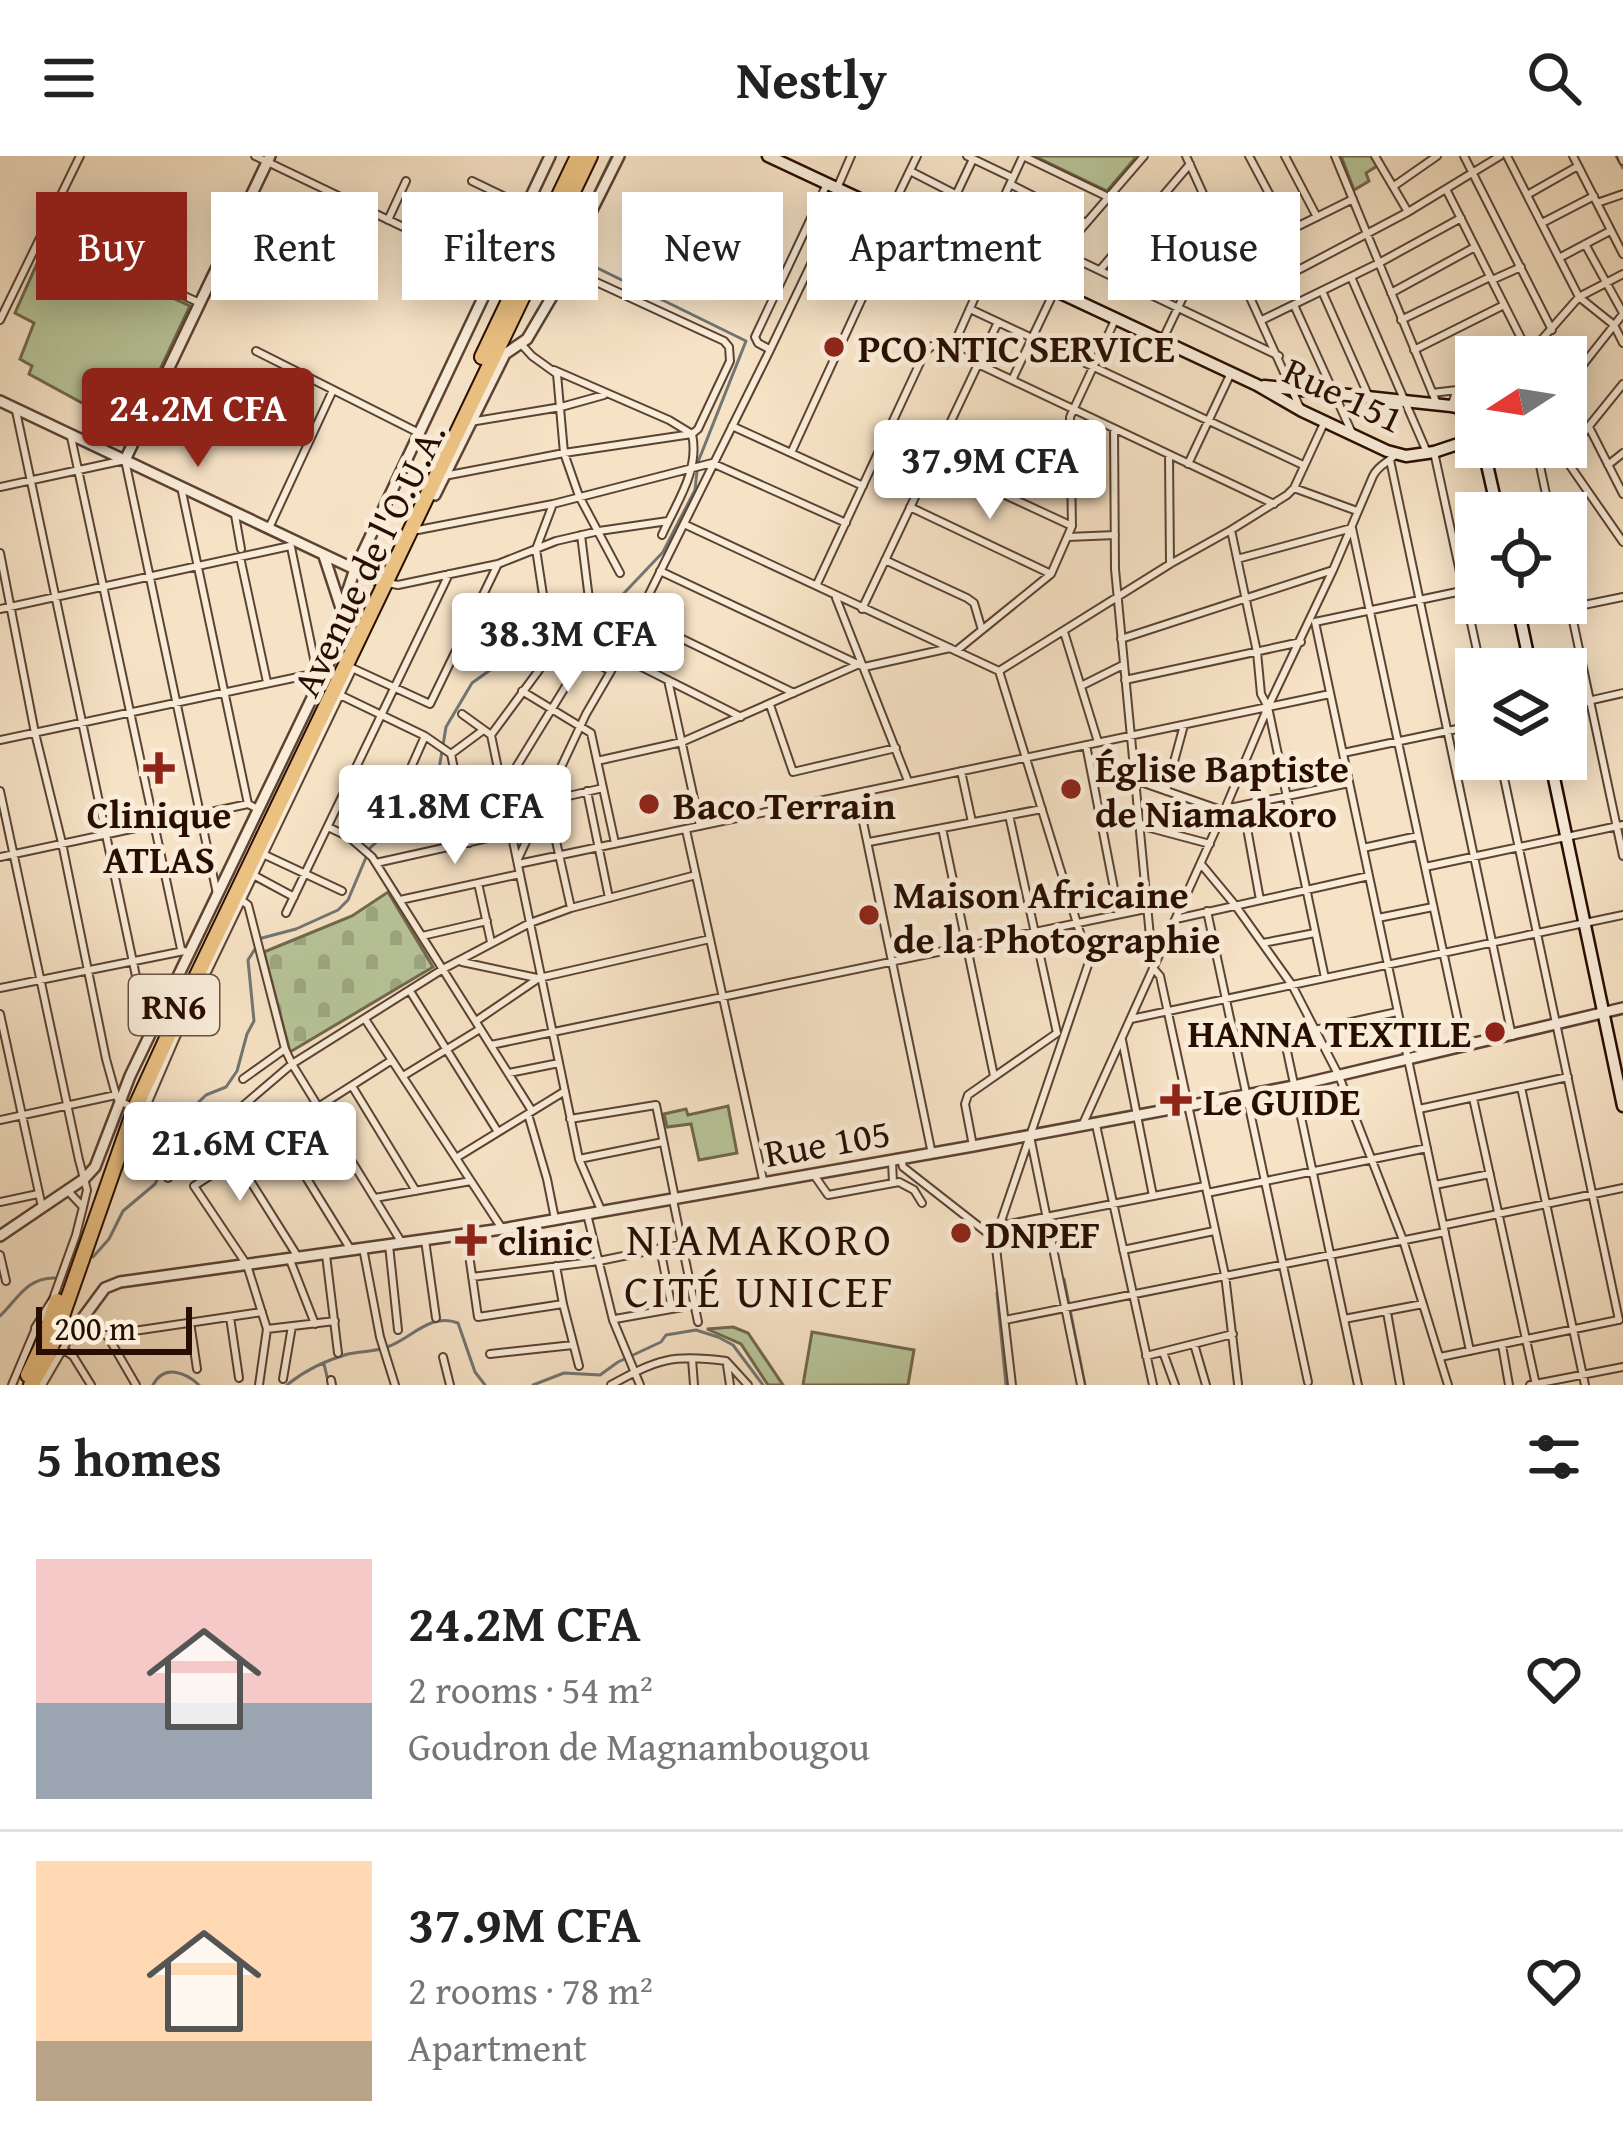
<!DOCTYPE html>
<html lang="en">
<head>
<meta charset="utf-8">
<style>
  body { margin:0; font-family:"Gentium Book Plus",serif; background:#f2f2f2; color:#222; height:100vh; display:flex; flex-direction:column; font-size:45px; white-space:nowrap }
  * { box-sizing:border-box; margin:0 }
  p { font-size:39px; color:#767676 }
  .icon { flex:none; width:66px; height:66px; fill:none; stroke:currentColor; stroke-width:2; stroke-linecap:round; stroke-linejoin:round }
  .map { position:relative; height:1229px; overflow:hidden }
  .side { display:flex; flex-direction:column; background:#fff; flex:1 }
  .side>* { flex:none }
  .top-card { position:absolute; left:36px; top:36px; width:1551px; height:108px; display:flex; gap:24px }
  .needle { width:78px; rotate:258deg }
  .controls { position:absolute; left:1455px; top:180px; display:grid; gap:24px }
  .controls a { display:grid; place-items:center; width:132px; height:132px; border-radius:0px; background:#fff; box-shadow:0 6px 30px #0003; font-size:60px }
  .scale { position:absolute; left:36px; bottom:30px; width:156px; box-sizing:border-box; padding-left:12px; border:6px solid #280d01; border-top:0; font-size:33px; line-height:42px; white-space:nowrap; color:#280d01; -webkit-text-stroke:9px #f9ecd9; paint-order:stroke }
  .price { position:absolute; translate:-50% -102px; padding:0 27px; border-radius:12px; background:#fff; color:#222; font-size:39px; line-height:78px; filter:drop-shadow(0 3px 6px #0008) }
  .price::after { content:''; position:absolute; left:50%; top:72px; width:36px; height:27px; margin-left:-18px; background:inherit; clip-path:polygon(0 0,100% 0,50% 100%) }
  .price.on { background:#8f2418; color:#fff }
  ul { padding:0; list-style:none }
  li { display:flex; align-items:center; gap:36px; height:300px; padding:0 36px }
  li+li { border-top:3px solid #e0e0e0 }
  li span { display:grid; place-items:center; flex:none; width:336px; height:240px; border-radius:0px; color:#555 }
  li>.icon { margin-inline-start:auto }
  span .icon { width:144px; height:144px; fill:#fffc; stroke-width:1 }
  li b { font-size:51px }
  h2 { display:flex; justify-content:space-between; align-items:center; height:144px; padding:0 36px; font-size:51px }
  .tag { padding:0 42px; border-radius:0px; background:#fff; box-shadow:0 6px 30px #0003; font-size:42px; line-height:108px }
  .tag.on { background:#8f2418; color:#fff }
  header { display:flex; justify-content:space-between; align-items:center; height:156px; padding:0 36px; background:#fff; font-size:54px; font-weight:600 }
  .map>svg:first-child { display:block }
  .forest { fill:url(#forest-firs); stroke:#70684c; stroke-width:3 }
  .cemetery { fill:url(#cemetery-stones); stroke:#70684c; stroke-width:3 }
  .garden { fill:#b7c498; stroke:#70684c; stroke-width:3 }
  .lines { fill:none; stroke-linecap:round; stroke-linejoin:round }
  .stream { stroke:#727574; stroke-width:3 }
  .minor-casing { stroke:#5c4232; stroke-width:10 }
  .tertiary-casing { stroke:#5c4232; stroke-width:14 }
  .secondary-casing { stroke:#280d01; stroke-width:15 }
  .trunk-casing { stroke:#280d01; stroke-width:18 }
  .minor { stroke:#f9ecd9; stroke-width:6 }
  .tertiary { stroke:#f9ecd9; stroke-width:9 }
  .secondary { stroke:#f9ecd9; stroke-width:10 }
  .trunk { stroke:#ebc182; stroke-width:14 }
  .poi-dot { fill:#8f2418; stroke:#f9ecd9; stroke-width:4.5 }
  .labels { text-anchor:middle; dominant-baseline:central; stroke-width:10; stroke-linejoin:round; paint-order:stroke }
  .shield { fill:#f9ecd9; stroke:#675042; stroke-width:3 }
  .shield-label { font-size:36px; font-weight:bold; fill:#280d01 }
  .poi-label { font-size:39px; font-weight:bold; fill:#280d01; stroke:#f9ecd9; text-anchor:start }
  .street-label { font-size:39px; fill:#280d01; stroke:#f9ecd9 }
  .quarter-label { font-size:45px; letter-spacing:3px; fill:#280d01; stroke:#f9ecd9 }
</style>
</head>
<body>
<header><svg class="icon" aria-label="menu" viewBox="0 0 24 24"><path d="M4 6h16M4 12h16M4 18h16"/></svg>Nestly<svg class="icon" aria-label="search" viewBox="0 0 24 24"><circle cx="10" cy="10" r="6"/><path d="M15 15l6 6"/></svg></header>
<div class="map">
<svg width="1623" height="1229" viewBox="0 0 1623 1229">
  <defs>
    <pattern id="forest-firs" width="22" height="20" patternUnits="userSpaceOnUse" patternTransform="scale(3)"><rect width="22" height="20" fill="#b7c498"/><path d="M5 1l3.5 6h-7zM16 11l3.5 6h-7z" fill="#9da781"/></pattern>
    <pattern id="cemetery-stones" width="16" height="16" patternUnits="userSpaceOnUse" patternTransform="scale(3)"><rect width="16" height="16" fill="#b7c498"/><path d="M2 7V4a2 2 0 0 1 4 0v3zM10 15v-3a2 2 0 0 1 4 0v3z" fill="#9da781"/></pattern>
  </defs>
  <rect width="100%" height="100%" fill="#f6e2c5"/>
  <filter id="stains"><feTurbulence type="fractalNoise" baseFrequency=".00167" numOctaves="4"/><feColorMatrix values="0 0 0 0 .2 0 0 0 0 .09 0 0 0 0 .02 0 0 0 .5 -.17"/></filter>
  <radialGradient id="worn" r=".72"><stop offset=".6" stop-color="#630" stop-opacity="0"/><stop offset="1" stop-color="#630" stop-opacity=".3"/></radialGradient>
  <path class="forest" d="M 733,1171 L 748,1177 L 783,1229 L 768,1229 L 741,1188 L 707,1173 Z"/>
  <path class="cemetery" d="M 388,736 L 433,811 L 290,896 L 264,796 L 352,760 Z"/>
  <path class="garden" d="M 1034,0 L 1137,0 L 1107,35 Z
    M 1341,0 L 1371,0 L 1377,10 L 1366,17 L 1369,25 L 1354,34 Z
    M 47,85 L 190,150 L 141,254 L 94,228 L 84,248 L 29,218 L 32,210 L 20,203 L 34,167 L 15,157 Z
    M 728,950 L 737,997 L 699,1004 L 691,968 L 667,971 L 664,958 L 686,953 L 688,959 Z
    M 812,1176 L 914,1194 L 908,1229 L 803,1229 Z"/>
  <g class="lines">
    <path class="stream" d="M 1616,0 L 1623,12
      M 566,96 L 612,0
      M 1566,237 L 1594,200
      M 262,782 L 296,773 L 338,754 L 348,744 L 370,692 L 384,679 L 426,655 L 436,631 L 446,571 L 472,527 L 493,512 L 520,505 L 529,499 L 531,502 L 541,495 L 550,478 L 569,460 L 595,459 L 609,453 L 663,396 L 695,334 L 698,306 L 746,185 L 581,104
      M 93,1101 L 109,1083 L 123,1055 L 155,1028 L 159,1020 L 157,1009 L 161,993 L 169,975 L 206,939 L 226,931 L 237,915 L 247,878 L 254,865 L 248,804 L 255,793
      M 1064,1123 L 1085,1229
      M 997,1137 L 1006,1229
      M 0,1160 C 17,1144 27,1121 55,1122
      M 324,1208 L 329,1229
      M 153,1229 C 164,1208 185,1216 199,1229
      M 287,1229 C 304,1215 327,1204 348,1198 C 360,1195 375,1196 387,1191 C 411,1183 430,1156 458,1167 L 475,1216 L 485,1229
      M 533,1229 L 564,1217 L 600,1219 L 618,1206 L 661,1186 L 666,1179 L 696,1174 L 718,1181 L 733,1189 L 763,1229"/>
    <defs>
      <path id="minor" d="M 255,0 L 495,115
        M 967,0 L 1013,22
        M 1023,0 L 1108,41
        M 1186,0 L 1301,254
        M 1249,0 L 1289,75
        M 1285,0 L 1317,61
        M 1335,0 L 1437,248
        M 1375,0 L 1408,56
        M 1464,0 L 1552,174
        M 1507,0 L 1579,141 L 1614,169 L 1623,187
        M 1573,0 L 1623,98
        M 1621,0 L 1623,5
        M 910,15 L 955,38
        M 472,25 L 526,51
        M 1010,28 L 1086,67
        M 838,30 L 851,0
        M 1394,30 L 1437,0
        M 1446,33 L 1529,198
        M 1166,37 L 1204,120
        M 1527,39 L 1578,10
        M 1597,47 L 1623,38
        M 890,56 L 917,0
        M 388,64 L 406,25
        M 994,64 L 1279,200
        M 1542,67 L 1594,40
        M 45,77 L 200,147
        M 938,77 L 973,3
        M 1126,84 L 1244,139 L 1251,139 L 1408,56 L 1500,0
        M 1585,88 L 1623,157
        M 977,99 L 1023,0
        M 1561,101 L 1610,75
        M 1234,102 L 1353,43
        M 1100,114 L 1190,8
        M 1351,121 L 1426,294
        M 1037,124 L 1144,0
        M 1492,124 L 1521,111
        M 1322,135 L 1369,241
        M 1391,137 L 1475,91
        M 1294,149 L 1352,277
        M 970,153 L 1303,309
        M 0,164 L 80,0
        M 1262,164 L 1379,107 L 1461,62
        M 1401,164 L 1490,121
        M 1163,183 L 1195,116
        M 522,189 L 532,200 L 557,218 L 564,297 L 579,340 L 620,417
        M 769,193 L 758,187 L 755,181 L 827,28
        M 1414,194 L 1504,149
        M 256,195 L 419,277
        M 951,195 L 991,105
        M 1529,198 L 1579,141 L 1623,118
        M 1496,201 L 1522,185
        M 554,214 L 669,264 L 692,278
        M 1012,224 L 1054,136
        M 1566,230 L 1623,158
        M 1432,237 L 1457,234 L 1476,215
        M 1451,250 L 1457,234 L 1476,233
        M 16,255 L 147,872 L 152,871
        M 470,266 L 561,251 L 604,239
        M 732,270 L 863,330
        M 1589,271 L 1623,338
        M 1114,273 L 1115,413 L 1153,812 L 1160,820 L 1225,1119 L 1238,1228
        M 71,281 L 181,793
        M 1536,291 L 1550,357
        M 1557,291 L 1623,386
        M 1434,296 L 1481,513
        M 791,297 L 899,62
        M 1169,299 L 1170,408
        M 1564,301 L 1623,228
        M 1390,304 L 1512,880
        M 934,306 L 1072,370
        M 874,307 L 919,329
        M 1188,308 L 1230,219
        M 1608,309 L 1623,297
        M 444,320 L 564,297 L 692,278 L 698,273 L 730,205 L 729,191 L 724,185 L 568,113
        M 0,331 L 125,304 L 217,738
        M 181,331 L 248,648
        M 1294,332 L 1357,355
        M 910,351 L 1051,418
        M 235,359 L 241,393
        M 684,368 L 999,515 L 1089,806 L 995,1083 L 1012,1229
        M 269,372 L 333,234
        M 418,374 L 553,348
        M 1231,374 L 1257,496 L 1261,538 L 1268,551 L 1325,822
        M 581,379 L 589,443
        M 662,379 C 676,347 700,315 692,278
        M 1068,381 L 1115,379
        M 291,391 L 317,517
        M 0,397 L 35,577 L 62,687 L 106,903 L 116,939 L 119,945 L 128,949
        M 240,401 L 267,526
        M 1237,403 L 1352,372 L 1463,888
        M 885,404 L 967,442 L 974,447 L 982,474
        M 660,415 L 864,511 L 950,492
        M 387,427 L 398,429 L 498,408 L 556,385 L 599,375 L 668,365
        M 817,428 L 925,196 L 932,190 L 940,190 L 1274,348
        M 1566,432 L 1623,700
        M 836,442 L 908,625
        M 0,453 L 290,390
        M 862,453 L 998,166
        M 637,461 L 794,537
        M 1521,462 L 1623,441
        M 1315,466 L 1470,1195
        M 1315,466 L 1476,432
        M 1064,476 L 1098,586
        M 1121,483 L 1333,414
        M 508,493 L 541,447 L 543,439 L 536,393 L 553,348 L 712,307 L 846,367
        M 956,495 L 1051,418 L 1072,370 L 1070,261 L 1115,164
        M 618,499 L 741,561
        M 585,501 L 611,515
        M 352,512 L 430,548 L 498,408
        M 999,515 L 1170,408 L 1231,374 L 1287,339 L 1294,332 L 1325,265
        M 668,524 L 700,670
        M 1125,524 L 1301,486
        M 1081,530 L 1123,509
        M 522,535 L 591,577 L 615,687
        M 340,539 L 425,580 L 451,598 L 469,687
        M 770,549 L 793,616 L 896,592
        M 1566,550 L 1623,537
        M 462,558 L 491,579 L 579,1003 L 601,1054
        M 491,579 L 542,510
        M 0,584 L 317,517 L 330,520
        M 1086,589 L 1119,758
        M 1343,597 L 1476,569
        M 451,598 L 482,575
        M 1500,603 L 1619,1164
        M 597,605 L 682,586 L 857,509
        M 961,615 L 972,666
        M 1135,624 L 1224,655
        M 504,631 L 613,453
        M 0,635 L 79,1004 L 87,1034 L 83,1051
        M 587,635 L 609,742
        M 1166,635 L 1184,569
        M 857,637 L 932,998
        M 343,639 L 405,625 L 425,580
        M 1243,650 L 1260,744
        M 1225,653 L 1349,627
        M 1009,659 L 1057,877
        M 1139,669 L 1210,688
        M 328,671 L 349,681 L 372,701 L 532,955
        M 942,672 L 994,920
        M 686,674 L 764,1028
        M 869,686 L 1042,653
        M 1363,692 L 1418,680
        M 265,699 L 342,735
        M 0,701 L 248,648 L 258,653
        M 517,705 L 586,558 L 611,515 L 770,194 L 845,37
        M 376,707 L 511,677
        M 518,708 L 1330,538
        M 1201,708 L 1235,749 L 1292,829 L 1339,920 L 1403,1084 L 1448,1229
        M 1425,711 L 1623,669
        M 255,720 L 294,741
        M 478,727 L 491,786
        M 400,744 L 520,718
        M 244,746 L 248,749 L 285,893 L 292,908 L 402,1087
        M 571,752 L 547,645 L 603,632
        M 1207,755 L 1308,1226
        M 286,757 L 449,418
        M 1378,762 L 1433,751
        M 1176,763 L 1369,720
        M 422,780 L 487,765
        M 1263,787 L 1315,777
        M 462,806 L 537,822
        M 0,832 L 184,795
        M 410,835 L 498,976
        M 0,858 L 42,1051
        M 365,863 L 501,1071
        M 1131,863 L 1623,759
        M 476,865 L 539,822 L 710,783
        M 1284,881 L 1358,1229
        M 1122,884 L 1153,1040
        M 491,889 L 1184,745
        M 1236,891 L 1397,856
        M 509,917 L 559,907
        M 403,920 L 480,873
        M 243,923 L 285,893
        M 352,930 L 416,1035
        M 1521,931 L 1585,1229
        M 1473,942 L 1536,1229
        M 1419,953 L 1568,921
        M 528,958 L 547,1023 L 555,1063
        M 570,963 L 656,949 L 675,1042
        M 0,964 L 116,939
        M 1096,969 L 1153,1229
        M 132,970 L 145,953 L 175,883 L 351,516 L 350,509
        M 1082,970 L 1225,653 L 1268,551 L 1333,414 L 1373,320 C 1379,308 1388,307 1396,298
        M 217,972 L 298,1101
        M 278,976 L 351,1094
        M 1030,980 L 1081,1229
        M 973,990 L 965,948 L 968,939 L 1057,877
        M 456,1002 L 565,935
        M 579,1003 L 663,986
        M 901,1003 L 903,1011 L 995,1083
        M 892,1005 L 893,1027
        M 814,1019 L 828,1039 L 899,1026 L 914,1034 L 922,1047
        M 168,1022 L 217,972 L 292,908 L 443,813 L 530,767 L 571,752 L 696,719
        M 1435,1029 L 1490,1018
        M 1207,1037 L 1427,992
        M 375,1042 L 471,1025
        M 673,1044 L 698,1166
        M 0,1046 L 38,1038
        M 587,1058 L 613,1164 L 640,1229
        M 1445,1069 L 1623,1032
        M 999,1070 L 1205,1030
        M 466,1078 L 478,1161 L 563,1148 L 579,1210
        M 425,1084 L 436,1162
        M 389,1089 L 398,1174
        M 363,1092 L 380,1181 L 395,1229
        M 660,1092 L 672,1153
        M 1123,1094 L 1214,1075
        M 0,1099 L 6,1125
        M 326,1099 L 338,1197
        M 290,1104 L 315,1168
        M 556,1110 L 563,1148
        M 472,1121 L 599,1105 L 682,1088
        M 1387,1156 L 1400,1229
        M 230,1161 L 239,1222
        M 615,1163 L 694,1149
        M 1344,1163 L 1423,1148
        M 1005,1164 L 1445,1076
        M 190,1166 L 197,1213
        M 35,1172 L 53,1143 L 76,1079 L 83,1051 L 68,1035
        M 267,1173 L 335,1165
        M 107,1179 L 262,1156
        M 1194,1188 L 1206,1229
        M 1502,1189 L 1509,1229
        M 64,1194 L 73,1200 L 91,1229
        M 1163,1196 L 1175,1229
        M 490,1198 L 573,1189
        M 1146,1200 L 1233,1178
        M 443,1201 L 450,1229
        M 1440,1201 L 1618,1164
        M 692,1203 L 694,1229
        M 727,1209 L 730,1229
        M 283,1223 L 292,1170
        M 331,1224 L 332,1229
        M 12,1229 L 36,1172
        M 42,1229 L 74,1174 L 107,1179 L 136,1229
        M 259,1229 L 267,1173 L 247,1109 L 194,1030 L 392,904
        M 611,1229 C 658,1203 672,1198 726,1205 L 748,1229
        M 1530,1229 L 1623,1211"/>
      <path id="tertiary" d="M 0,245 L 384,427
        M 125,304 L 270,0
        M 435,339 L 505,198 L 527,183 L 567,115 L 588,62 L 619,0
        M 324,400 L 341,452
        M 0,1080 L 84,1023 L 95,1011 L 130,920 L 337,490 L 346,440 L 355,413 L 550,0
        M 57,1175 L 74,1174 L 105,1132 L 120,1126 L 502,1073 L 973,990 L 1294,930 L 1623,852"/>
      <path id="secondary" d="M 768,0 L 1257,229 L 1302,255 L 1387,295 L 1406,300 L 1434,296 L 1476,282
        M 1264,230 L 1451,250 L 1464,253 L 1476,265
        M 1483,291 L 1498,357
        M 1517,447 L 1531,513
        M 1550,603 L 1623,950"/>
      <path id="trunk" d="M 482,201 L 578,0
        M 28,1219 L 41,1192 L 57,1145
        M 31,1229 L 48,1200 L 135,952 L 168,880 L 590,0"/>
    </defs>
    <use href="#minor" class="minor-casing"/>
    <use href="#tertiary" class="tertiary-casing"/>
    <use href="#secondary" class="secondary-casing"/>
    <use href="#trunk" class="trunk-casing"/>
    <use href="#minor" class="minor"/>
    <use href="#tertiary" class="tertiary"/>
    <use href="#secondary" class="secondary"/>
    <use href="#trunk" class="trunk"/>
  </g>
  <g class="poi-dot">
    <circle cx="834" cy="191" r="12"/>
    <path d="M153 594h12v12h12v12h-12v12h-12v-12h-12v-12h12z"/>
    <circle cx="1071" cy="633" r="12"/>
    <circle cx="649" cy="648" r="12"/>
    <circle cx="869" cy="759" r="12"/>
    <circle cx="1495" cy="876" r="12"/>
    <path d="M1170 926h12v12h12v12h-12v12h-12v-12h-12v-12h12z"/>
    <circle cx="961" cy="1077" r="12"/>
    <path d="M465 1066h12v12h12v12h-12v12h-12v-12h-12v-12h12z"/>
  </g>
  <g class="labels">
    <rect class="shield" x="129" y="819" width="90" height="60" rx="9"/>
    <g class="shield-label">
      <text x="174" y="849">RN6</text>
    </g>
    <g class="poi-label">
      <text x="858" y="191">PCO NTIC SERVICE</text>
      <text x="1095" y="611">Église Baptiste<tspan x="1095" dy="45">de Niamakoro</tspan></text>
      <text x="673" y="648">Baco Terrain</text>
      <text x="159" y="657" text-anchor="middle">Clinique<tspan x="159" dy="45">ATLAS</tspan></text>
      <text x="893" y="737">Maison Africaine<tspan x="893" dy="45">de la Photographie</tspan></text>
      <text x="1471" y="876" text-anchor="end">HANNA TEXTILE</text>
      <text x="1203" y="944">Le GUIDE</text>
      <text x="985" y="1077">DNPEF</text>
      <text x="498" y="1084">clinic</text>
    </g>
    <g class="street-label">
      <text transform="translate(1344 238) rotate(25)">Rue 151</text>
      <text transform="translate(368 403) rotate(-64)">Avenue de l'O.U.A.</text>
      <text transform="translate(827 986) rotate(-10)">Rue 105</text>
    </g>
    <g class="quarter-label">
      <text x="760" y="1082">NIAMAKORO<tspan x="760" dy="52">CITÉ UNICEF</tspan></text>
    </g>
  </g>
  <rect width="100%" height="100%" filter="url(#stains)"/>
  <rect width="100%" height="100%" fill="url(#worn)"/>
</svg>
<div class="controls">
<a><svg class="needle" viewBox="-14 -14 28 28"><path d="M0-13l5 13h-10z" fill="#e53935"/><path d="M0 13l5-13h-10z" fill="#767676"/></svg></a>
<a><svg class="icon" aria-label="locate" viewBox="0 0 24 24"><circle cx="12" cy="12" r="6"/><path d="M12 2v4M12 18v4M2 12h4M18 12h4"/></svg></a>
<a><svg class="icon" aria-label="layers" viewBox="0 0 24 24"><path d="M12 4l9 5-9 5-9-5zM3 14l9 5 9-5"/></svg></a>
</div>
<div class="scale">200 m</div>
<b class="price on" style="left:198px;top:314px">24.2M CFA</b>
<b class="price" style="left:990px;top:366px">37.9M CFA</b>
<b class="price" style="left:568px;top:539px">38.3M CFA</b>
<b class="price" style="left:455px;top:711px">41.8M CFA</b>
<b class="price" style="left:240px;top:1048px">21.6M CFA</b>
<div class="top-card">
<a class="tag on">Buy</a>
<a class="tag">Rent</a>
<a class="tag">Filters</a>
<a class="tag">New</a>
<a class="tag">Apartment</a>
<a class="tag">House</a>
</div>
</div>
<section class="side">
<h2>5 homes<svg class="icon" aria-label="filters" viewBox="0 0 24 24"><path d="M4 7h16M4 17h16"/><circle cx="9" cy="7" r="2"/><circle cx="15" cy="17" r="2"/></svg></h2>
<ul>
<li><span style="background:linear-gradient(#f6c9c9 60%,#9aa5b1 0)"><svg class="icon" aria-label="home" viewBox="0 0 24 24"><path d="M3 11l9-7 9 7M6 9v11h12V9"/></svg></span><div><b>24.2M CFA</b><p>2 rooms · 54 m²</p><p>Goudron de Magnambougou</p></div><svg class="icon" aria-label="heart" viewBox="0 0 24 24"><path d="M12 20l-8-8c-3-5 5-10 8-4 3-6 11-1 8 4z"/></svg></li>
<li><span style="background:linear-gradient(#ffd9b3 75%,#b9a48a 0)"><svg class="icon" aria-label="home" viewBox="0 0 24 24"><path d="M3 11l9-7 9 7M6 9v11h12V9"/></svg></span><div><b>37.9M CFA</b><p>2 rooms · 78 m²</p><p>Apartment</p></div><svg class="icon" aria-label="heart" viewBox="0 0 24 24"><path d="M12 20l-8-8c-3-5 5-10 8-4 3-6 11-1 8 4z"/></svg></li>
</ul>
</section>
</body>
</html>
